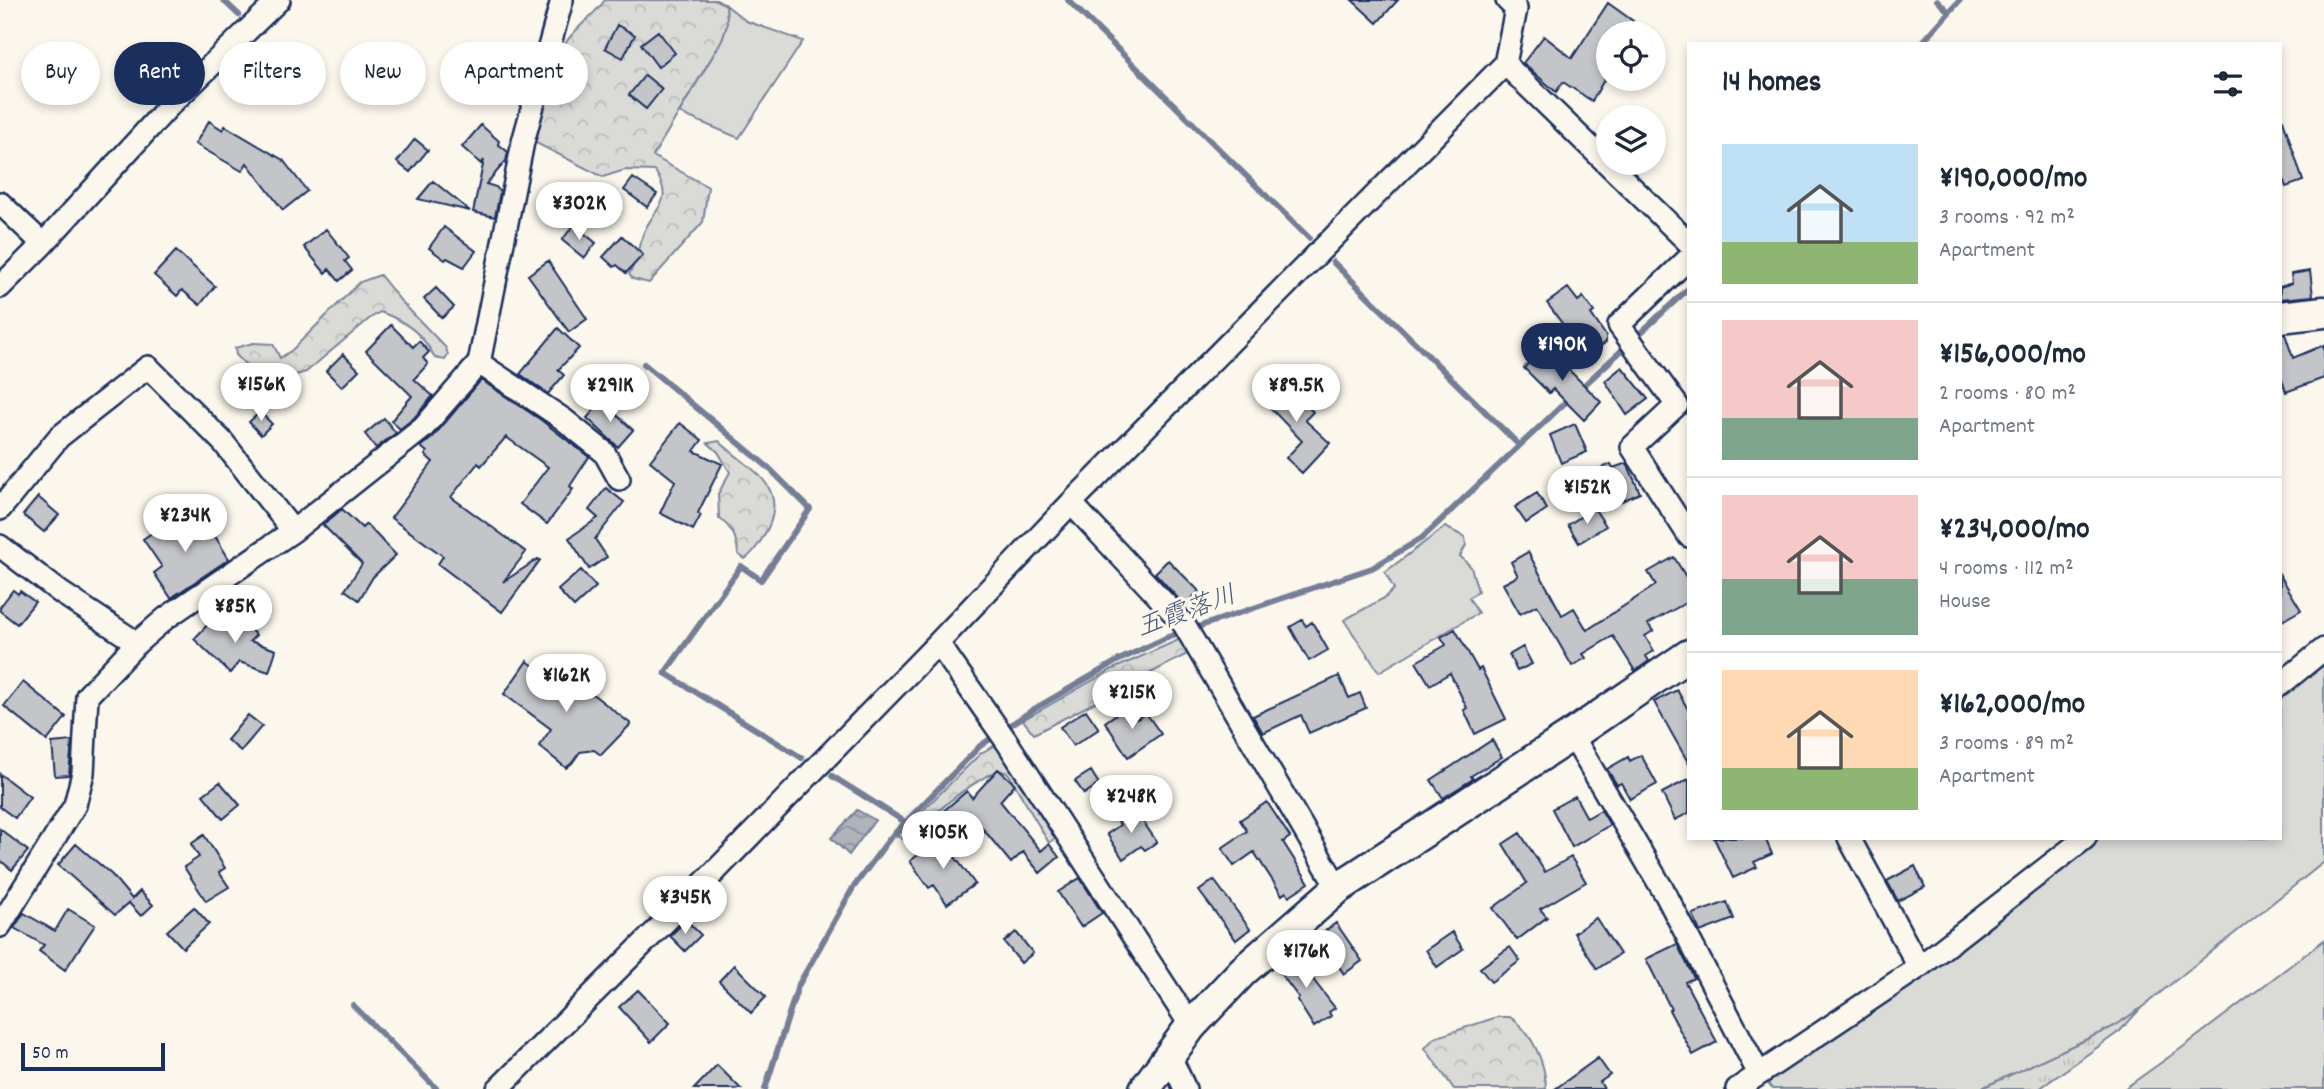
<!DOCTYPE html>
<html lang="en">
<head>
<meta charset="utf-8">
<style>
  body { margin:0; font-family:Dekko,"Klee One",sans-serif; background:#f2f2f3; color:#1f2937; height:100vh; display:flex; flex-direction:column; font-size:26px; white-space:nowrap }
  * { box-sizing:border-box; margin:0 }
  p { font-size:23px; color:#747a83 }
  .icon { flex:none; width:38px; height:38px; fill:none; stroke:currentColor; stroke-width:2; stroke-linecap:round; stroke-linejoin:round }
  .map { position:relative; flex:1; overflow:hidden }
  .details { position:absolute; left:1687px; top:42px; width:595px; height:798px; display:flex; flex-direction:column; background:#fff; border-radius:0px; box-shadow:0 4px 10px #0003 }
  .details>* { flex:none }
  .top-card { position:absolute; left:21px; top:42px; width:665px; height:63px; display:flex; gap:14px }
  .controls { position:absolute; left:1596px; top:21px; display:grid; gap:14px }
  .controls a { display:grid; place-items:center; width:70px; height:70px; border-radius:50%; background:#fff; box-shadow:0 4px 10px #0003; font-size:35px }
  .scale { position:absolute; left:21px; bottom:18px; width:144px; box-sizing:border-box; padding-left:7px; border:4px solid #1b2f5e; border-top:0; font-size:19px; line-height:24px; white-space:nowrap; color:#1b2f5e; -webkit-text-stroke:5px #fbf7ec; paint-order:stroke }
  .price { position:absolute; translate:-50% -60px; padding:0 16px; border-radius:24px; background:#fff; color:#222; font-size:23px; line-height:46px; filter:drop-shadow(0 2px 4px #0008) }
  .price::after { content:''; position:absolute; left:50%; top:42px; width:21px; height:16px; margin-left:-10px; background:inherit; clip-path:polygon(0 0,100% 0,50% 100%) }
  .price.selected { background:#1b2f5e; color:#fff }
  ul { padding:0; list-style:none }
  li { display:flex; align-items:center; gap:21px; height:175px; padding:0 35px }
  li+li { border-top:2px solid #e0e1e3 }
  li span { display:grid; place-items:center; flex:none; width:196px; height:140px; border-radius:0px; color:#555 }
  li>.icon { margin-inline-start:auto }
  span .icon { width:84px; height:84px; fill:#fffc; stroke-width:1 }
  li b { font-size:30px }
  h2 { display:flex; justify-content:space-between; align-items:center; height:84px; padding:0 35px; font-size:30px }
  .pill { padding:0 24px; border-radius:32px; background:#fff; box-shadow:0 4px 10px #0003; font-size:24px; line-height:63px }
  .pill.selected { background:#1b2f5e; color:#fff }
  .map>svg:first-child { display:block }
  .green { fill:#dadad7; stroke:#7a849a; stroke-width:2 }
  .forest { fill:url(#forest-crowns); stroke:#7a849a; stroke-width:2 }
  .park { fill:url(#park-tufts); stroke:#7a849a; stroke-width:2 }
  .water { fill:url(#water-waves); stroke:#747e96; stroke-width:2 }
  .lines { fill:none; stroke-linecap:round; stroke-linejoin:round }
  .stream { stroke:#747e96; stroke-width:6 }
  .building { fill:#c3c5c9; stroke:#1b2f5e; stroke-width:2 }
  .street-casing { stroke:#1b2f5e; stroke-width:26 }
  .secondary-casing { stroke:#1b2f5e; stroke-width:35 }
  .street { stroke:#fbf7ec; stroke-width:21 }
  .secondary { stroke:#fbf7ec; stroke-width:30 }
  .labels { text-anchor:middle; dominant-baseline:central; stroke-width:6; stroke-linejoin:round; paint-order:stroke }
  .water-label { font-size:26px; font-style:italic; fill:#47577a; stroke:#fbf7ec }
</style>
</head>
<body>
<div class="map">
<svg width="2324" height="1089" viewBox="0 0 2324 1089">
  <defs>
    <pattern id="forest-crowns" width="20" height="18" patternUnits="userSpaceOnUse" patternTransform="scale(1.75)"><rect width="20" height="18" fill="#dadad7"/><path d="M2 6a3 3 0 1 1 6 0M12 15a3 3 0 1 1 6 0" fill="none" stroke="#babbbb"/></pattern>
    <pattern id="park-tufts" width="24" height="20" patternUnits="userSpaceOnUse" patternTransform="scale(1.75)"><rect width="24" height="20" fill="#dadad7"/><path d="M3 7l-1-3M5 7V3M7 7l1-3M15 17l-1-3M17 17v-4M19 17l1-3" fill="none" stroke="#babbbb"/></pattern>
    <pattern id="water-waves" width="16" height="10" patternUnits="userSpaceOnUse" patternTransform="scale(1.75)"><rect width="16" height="10" fill="#afb3bb"/><path d="M0 5q4-4 8 0t8 0" fill="none" stroke="#8e929b"/></pattern>
  </defs>
  <rect width="100%" height="100%" fill="#fbf7ec"/>
  <filter id="ink" filterUnits="userSpaceOnUse"><feTurbulence type="fractalNoise" baseFrequency=".0143" numOctaves="2"/><feDisplacementMap in="SourceGraphic" scale="14" xChannelSelector="R" yChannelSelector="G"/><feConvolveMatrix kernelMatrix="1 2 1 2 8 2 1 2 1" color-interpolation-filters="sRGB"/></filter>
  <g filter="url(#ink)">
    <path class="green" d="M 726,5 L 746,21 L 803,41 L 739,138 L 679,113 L 722,40 L 727,25 Z
      M 1445,527 L 1465,537 L 1466,545 L 1460,556 L 1471,567 L 1478,591 L 1469,598 L 1478,613 L 1379,672 L 1344,620 L 1386,597 L 1394,589 L 1385,572 Z
      M 2324,665 L 2324,862 L 2141,1008 L 2115,1026 L 1980,1089 L 1772,1089 L 1765,1079 L 1917,980 L 2100,838 L 2280,838 L 2280,699 Z
      M 2324,940 L 2324,1089 L 2124,1089 L 2183,1047 Z"/>
    <path class="forest" d="M 605,0 L 716,0 L 726,5 L 727,25 L 722,40 L 653,156 L 708,187 L 703,222 L 649,283 L 633,279 L 629,274 C 637,262 637,250 642,237 C 651,208 677,205 655,171 L 625,170 L 603,177 L 534,142 C 543,109 549,71 567,41 C 575,29 595,14 605,0 Z
      M 380,275 L 400,300 L 446,348 L 448,355 L 445,360 L 435,358 C 423,334 406,321 380,312 L 369,319 L 306,372 L 279,380 L 252,371 L 236,355 L 235,348 L 253,343 L 273,344 L 280,358 L 292,350 L 360,282 Z
      M 719,441 C 745,467 789,483 768,528 C 762,539 755,552 745,559 L 738,554 C 737,538 733,529 719,518 L 718,494 L 730,472 L 718,452 L 708,443 Z
      M 1185,637 L 1193,651 L 1034,734 L 1023,720 L 1113,669 Z
      M 999,743 L 1059,835 L 1049,843 L 1008,773 L 999,770 C 961,788 936,811 908,842 L 897,836 L 981,753 Z
      M 1497,1017 L 1510,1017 C 1532,1032 1546,1063 1546,1089 L 1454,1089 L 1425,1048 L 1434,1038 Z"/>
    <path class="park" d="M 2141,1008 L 2120,1031 L 2039,1089 L 1980,1089 L 2115,1026 Z"/>
    <path class="water" d="M 857,810 L 875,820 L 849,855 L 831,838 Z"/>
    <g class="lines">
      <path class="stream" d="M 223,0 L 239,15
        M 1068,0 L 1309,238
        M 1937,0 L 1949,12
        M 1921,44 L 1960,0
        M 1333,262 L 1519,445
        M 644,364 L 769,468 L 810,509 L 761,580 L 741,566 L 665,673 L 802,758
        M 1580,389 L 1689,288
        M 832,776 L 905,822
        M 353,1005 L 437,1089
        M 765,1089 L 798,986 L 853,888 L 890,838 L 980,746 L 1034,709 L 1119,660 L 1168,637 L 1372,568 L 1422,538 L 1572,396"/>
    </g>
    <path class="building" d="M 1352,0 L 1398,0 L 1377,23 Z
      M 1608,3 L 1633,21 L 1624,33 L 1608,33 L 1608,73 L 1592,101 L 1563,82 L 1556,92 L 1523,63 L 1544,36 L 1572,58 Z
      M 617,25 L 635,35 L 623,58 L 605,48 Z
      M 658,31 L 675,53 L 658,67 L 641,44 Z
      M 645,75 L 662,89 L 646,109 L 629,95 Z
      M 2280,120 L 2283,120 L 2303,181 L 2286,187 L 2280,170 Z
      M 209,121 L 223,130 L 225,126 L 283,160 L 307,191 L 283,210 L 247,163 L 242,171 L 195,144 Z
      M 481,125 L 499,141 L 498,144 L 508,152 L 506,161 L 486,184 L 496,187 L 500,192 L 495,217 L 473,212 L 484,160 L 481,164 L 462,147 Z
      M 415,139 L 428,150 L 410,172 L 397,162 Z
      M 633,178 L 657,194 L 647,207 L 624,190 Z
      M 433,181 L 470,211 L 418,199 Z
      M 574,225 L 596,243 L 584,258 L 562,240 Z
      M 444,227 L 476,251 L 464,267 L 447,258 L 445,260 L 429,248 Z
      M 326,229 L 349,258 L 345,261 L 352,270 L 339,281 L 329,269 L 325,273 L 304,247 Z
      M 622,236 L 643,255 L 626,273 L 617,265 L 614,267 L 603,257 Z
      M 176,251 L 215,286 L 200,305 L 182,290 L 177,296 L 154,275 Z
      M 548,261 L 587,319 L 569,332 L 528,275 Z
      M 2310,271 L 2313,296 L 2280,299 L 2280,287 L 2292,283 L 2291,274 Z
      M 436,288 L 454,307 L 442,318 L 424,299 Z
      M 1568,288 L 1578,301 L 1583,297 L 1594,312 L 1591,314 L 1606,336 L 1606,342 L 1587,357 L 1547,303 Z
      M 391,325 L 413,347 L 419,341 L 429,352 L 423,358 L 428,364 L 414,379 L 433,396 L 414,418 L 400,429 L 391,421 L 412,396 L 366,351 Z
      M 558,328 L 579,348 L 558,370 L 564,375 L 548,394 L 520,374 Z
      M 2280,334 L 2285,334 L 2293,358 L 2324,345 L 2324,378 L 2286,392 L 2280,373 Z
      M 1545,346 L 1601,402 L 1584,420 L 1553,389 L 1549,393 L 1524,368 Z
      M 343,354 L 359,370 L 342,387 L 326,371 Z
      M 1622,367 L 1648,399 L 1627,415 L 1605,381 Z
      M 1280,378 L 1313,412 L 1305,420 L 1330,443 L 1302,473 L 1286,458 L 1302,441 L 1260,397 Z
      M 481,380 L 541,420 L 589,457 L 570,486 L 573,489 L 547,524 L 520,504 L 548,467 L 506,437 L 481,466 L 478,463 L 451,497 L 526,552 L 503,582 L 538,559 L 540,560 L 502,612 L 438,564 L 443,556 L 391,518 L 433,462 L 425,455 L 427,452 L 421,447 L 433,437 Z
      M 602,401 L 633,430 L 618,447 L 587,418 Z
      M 260,412 L 272,424 L 261,435 L 249,422 Z
      M 384,418 L 396,433 L 376,448 L 365,434 Z
      M 680,423 L 702,440 L 694,451 L 722,464 L 698,513 L 701,515 L 693,530 L 660,513 L 675,481 L 650,461 Z
      M 1575,424 L 1587,452 L 1561,463 L 1550,435 Z
      M 1627,463 L 1640,493 L 1602,510 L 1587,474 L 1611,464 L 1613,468 Z
      M 606,488 L 624,502 L 595,539 L 607,557 L 589,569 L 569,538 L 598,518 L 589,510 Z
      M 1537,493 L 1547,509 L 1526,523 L 1515,507 Z
      M 38,497 L 59,515 L 44,532 L 23,515 Z
      M 1594,508 L 1606,526 L 1579,543 L 1568,525 Z
      M 342,509 L 362,528 L 366,524 L 396,555 L 373,577 L 359,600 L 345,590 L 362,564 L 323,525 Z
      M 199,517 L 201,520 L 204,518 L 229,559 L 171,598 L 154,573 L 162,567 L 143,539 L 168,522 L 175,532 Z
      M 1528,552 L 1562,615 L 1574,608 L 1587,630 L 1656,585 L 1648,572 L 1674,557 L 1689,582 L 1689,601 L 1648,624 L 1653,631 L 1645,636 L 1654,651 L 1646,656 L 1649,661 L 1635,671 L 1613,636 L 1583,654 L 1586,658 L 1572,666 L 1537,605 L 1520,614 L 1503,584 L 1518,576 L 1511,562 Z
      M 1168,560 L 1199,591 L 1185,606 L 1155,573 Z
      M 581,570 L 596,587 L 574,607 L 558,590 Z
      M 2280,575 L 2301,610 L 2280,622 Z
      M 13,590 L 18,594 L 20,591 L 35,602 L 17,624 L 0,611 L 0,607 Z
      M 232,613 L 256,635 L 250,641 L 276,650 L 269,672 L 239,662 L 230,673 L 194,639 L 213,619 L 220,626 Z
      M 1302,620 L 1306,626 L 1312,622 L 1328,650 L 1309,661 L 1290,627 Z
      M 1455,629 L 1478,670 L 1481,668 L 1506,719 L 1475,734 L 1464,710 L 1467,708 L 1450,673 L 1430,685 L 1416,662 L 1446,645 L 1441,637 Z
      M 1523,647 L 1532,664 L 1517,671 L 1509,655 Z
      M 527,661 L 551,678 L 558,667 L 631,724 L 601,755 L 594,750 L 580,752 L 572,763 L 566,768 L 539,746 L 551,729 L 504,694 Z
      M 1339,676 L 1349,698 L 1360,693 L 1366,708 L 1309,733 L 1301,715 L 1263,733 L 1253,716 Z
      M 23,682 L 66,717 L 47,741 L 4,706 Z
      M 1677,690 L 1689,711 L 1689,764 L 1654,702 Z
      M 1128,706 L 1137,719 L 1146,713 L 1161,734 L 1128,757 L 1105,722 Z
      M 1086,710 L 1099,729 L 1073,746 L 1060,727 Z
      M 248,715 L 262,726 L 241,751 L 227,740 Z
      M 1492,740 L 1502,757 L 1471,776 L 1473,779 L 1443,798 L 1431,780 Z
      M 72,741 L 69,775 L 55,776 L 52,743 Z
      M 1641,755 L 1657,784 L 1630,799 L 1621,783 L 1617,785 L 1607,769 L 1628,757 L 1630,761 Z
      M 998,769 L 1015,784 L 1000,801 L 1041,851 L 1049,844 L 1059,857 L 1040,873 L 1023,852 L 1011,863 L 974,818 L 952,837 L 935,818 L 967,791 L 972,798 Z
      M 1091,771 L 1099,784 L 1084,794 L 1075,781 Z
      M 0,774 L 30,797 L 15,818 L 0,807 Z
      M 1689,779 L 1689,813 L 1675,820 L 1662,793 Z
      M 220,782 L 240,805 L 223,819 L 203,795 Z
      M 1575,796 L 1587,818 L 1601,810 L 1610,825 L 1572,847 L 1552,809 Z
      M 1267,802 L 1290,837 L 1283,842 L 1309,883 L 1289,896 L 1286,892 L 1282,895 L 1254,852 L 1234,866 L 1222,848 L 1247,831 L 1240,820 Z
      M 1135,810 L 1157,842 L 1145,850 L 1141,846 L 1123,859 L 1107,834 L 1120,825 L 1118,821 Z
      M 0,829 L 28,851 L 12,870 L 0,860 Z
      M 1520,833 L 1545,872 L 1571,857 L 1586,882 L 1540,909 L 1547,917 L 1517,940 L 1493,908 L 1527,883 L 1503,844 Z
      M 204,835 L 225,868 L 219,872 L 229,887 L 206,901 L 184,867 L 199,857 L 191,844 Z
      M 941,838 L 975,884 L 947,904 L 934,885 L 929,888 L 910,861 Z
      M 1714,838 L 1765,838 L 1772,854 L 1754,862 L 1757,867 L 1733,878 Z
      M 76,844 L 112,875 L 132,899 L 140,891 L 153,905 L 141,916 L 129,903 L 115,915 L 58,865 Z
      M 1915,866 L 1925,887 L 1898,901 L 1887,881 Z
      M 1080,878 L 1102,913 L 1081,927 L 1058,892 Z
      M 1214,880 L 1250,929 L 1236,940 L 1199,891 Z
      M 1727,902 L 1734,919 L 1700,932 L 1693,914 Z
      M 194,907 L 209,924 L 183,948 L 167,931 Z
      M 68,909 L 95,925 L 65,970 L 39,951 L 44,945 L 14,928 L 24,913 L 55,931 Z
      M 1596,918 L 1620,954 L 1597,969 L 1574,933 Z
      M 686,920 L 701,935 L 685,951 L 670,936 Z
      M 1336,923 L 1362,961 L 1344,974 L 1318,936 Z
      M 1016,932 L 1033,953 L 1021,963 L 1004,942 Z
      M 1452,932 L 1463,949 L 1437,967 L 1426,950 Z
      M 1677,944 L 1694,978 L 1685,982 L 1717,1042 L 1693,1055 L 1669,1010 L 1671,1009 L 1646,959 Z
      M 1510,947 L 1520,961 L 1491,982 L 1480,968 Z
      M 1292,952 L 1335,1008 L 1329,1012 L 1331,1016 L 1314,1027 L 1297,1000 L 1299,998 L 1275,966 Z
      M 734,965 L 766,997 L 751,1013 L 719,981 Z
      M 638,990 L 670,1023 L 651,1042 L 619,1007 Z
      M 1598,1058 L 1610,1075 L 1600,1082 L 1604,1089 L 1555,1089 Z
      M 717,1065 L 741,1089 L 694,1089 Z"/>
    <g class="lines">
      <defs>
        <path id="street" d="M 1505,64 L 1689,243
          M 0,203 L 43,244
          M 1689,258 L 1619,325 L 1677,405 L 1632,447 L 1689,536
          M 0,287 L 43,244 L 170,105 L 279,0
          M 479,363 L 563,419 L 604,452 L 619,479
          M 1071,503 L 1183,623 L 1338,888
          M 0,509 L 59,437 L 148,367 L 223,442 L 293,531
          M 0,546 L 60,592 L 137,643
          M 938,643 L 1007,742 L 1191,1026
          M 2280,685 L 2324,649
          M 1572,735 L 1666,895 L 1759,1074
          M 1849,838 L 1919,967
          M 0,926 L 75,805 L 83,773 L 87,696 L 137,643 L 166,618 L 293,531 L 423,428 L 479,363 L 523,142 L 562,0
          M 1169,1054 L 1185,1089
          M 498,1089 L 693,894 L 938,643 L 1071,503 L 1505,64 L 1516,9 L 1507,0
          M 1737,1089 L 1919,967 L 2085,838"/>
        <path id="secondary" d="M 2280,317 L 2324,312
          M 1145,1089 L 1191,1026 L 1243,971 L 1338,888 L 1572,735 L 1689,655"/>
      </defs>
      <use href="#street" class="street-casing"/>
      <use href="#secondary" class="secondary-casing"/>
      <use href="#street" class="street"/>
      <use href="#secondary" class="secondary"/>
    </g>
  </g>
  <g class="labels">
    <g class="water-label">
      <text transform="translate(1187 613) rotate(-20)">五霞落川</text>
    </g>
  </g>
</svg>
<div class="controls">
<a><svg class="icon" aria-label="locate" viewBox="0 0 24 24"><circle cx="12" cy="12" r="6"/><path d="M12 2v4M12 18v4M2 12h4M18 12h4"/></svg></a>
<a><svg class="icon" aria-label="layers" viewBox="0 0 24 24"><path d="M12 4l9 5-9 5-9-5zM3 14l9 5 9-5"/></svg></a>
</div>
<div class="scale">50 m</div>
<b class="price" style="left:579px;top:242px">¥302K</b>
<b class="price selected" style="left:1562px;top:383px">¥190K</b>
<b class="price" style="left:261px;top:423px">¥156K</b>
<b class="price" style="left:610px;top:424px">¥291K</b>
<b class="price" style="left:1296px;top:424px">¥89.5K</b>
<b class="price" style="left:1587px;top:526px">¥152K</b>
<b class="price" style="left:185px;top:554px">¥234K</b>
<b class="price" style="left:235px;top:645px">¥85K</b>
<b class="price" style="left:566px;top:714px">¥162K</b>
<b class="price" style="left:1132px;top:731px">¥215K</b>
<b class="price" style="left:1131px;top:835px">¥248K</b>
<b class="price" style="left:943px;top:871px">¥105K</b>
<b class="price" style="left:685px;top:936px">¥345K</b>
<b class="price" style="left:1306px;top:990px">¥176K</b>
<div class="top-card">
<a class="pill">Buy</a>
<a class="pill selected">Rent</a>
<a class="pill">Filters</a>
<a class="pill">New</a>
<a class="pill">Apartment</a>
</div>
<section class="details">
<h2>14 homes<svg class="icon" aria-label="filters" viewBox="0 0 24 24"><path d="M4 7h16M4 17h16"/><circle cx="9" cy="7" r="2"/><circle cx="15" cy="17" r="2"/></svg></h2>
<ul>
<li><span style="background:linear-gradient(#bfe0f5 70%,#8fb573 0)"><svg class="icon" aria-label="home" viewBox="0 0 24 24"><path d="M3 11l9-7 9 7M6 9v11h12V9"/></svg></span><div><b>¥190,000/mo</b><p>3 rooms · 92 m²</p><p>Apartment</p></div></li>
<li><span style="background:linear-gradient(#f6c9c9 70%,#7fa58c 0)"><svg class="icon" aria-label="home" viewBox="0 0 24 24"><path d="M3 11l9-7 9 7M6 9v11h12V9"/></svg></span><div><b>¥156,000/mo</b><p>2 rooms · 80 m²</p><p>Apartment</p></div></li>
<li><span style="background:linear-gradient(#f6c9c9 60%,#7fa58c 0)"><svg class="icon" aria-label="home" viewBox="0 0 24 24"><path d="M3 11l9-7 9 7M6 9v11h12V9"/></svg></span><div><b>¥234,000/mo</b><p>4 rooms · 112 m²</p><p>House</p></div></li>
<li><span style="background:linear-gradient(#ffd9b3 70%,#8fb573 0)"><svg class="icon" aria-label="home" viewBox="0 0 24 24"><path d="M3 11l9-7 9 7M6 9v11h12V9"/></svg></span><div><b>¥162,000/mo</b><p>3 rooms · 89 m²</p><p>Apartment</p></div></li>
</ul>
</section>
</div>
</body>
</html>
